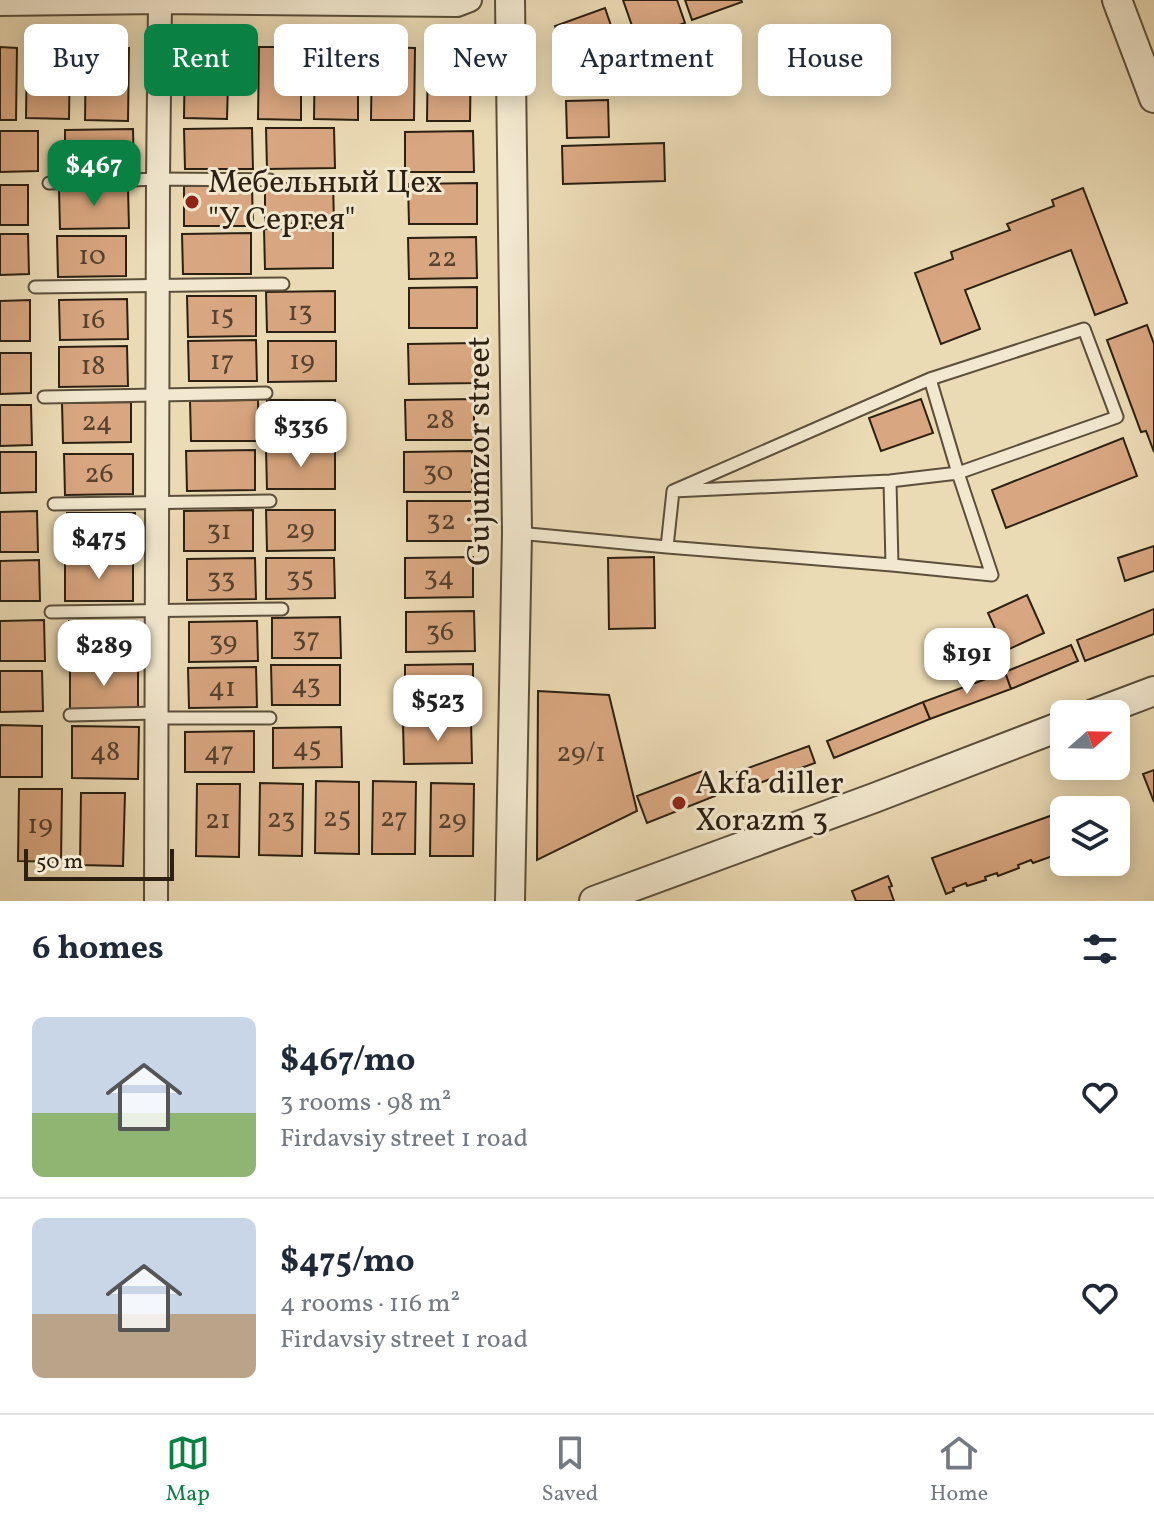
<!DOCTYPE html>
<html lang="en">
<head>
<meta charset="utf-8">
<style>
  body { margin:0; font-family:Vollkorn,serif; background:#f6f6f7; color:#1f2937; height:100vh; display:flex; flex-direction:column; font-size:30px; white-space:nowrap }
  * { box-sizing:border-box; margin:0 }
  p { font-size:26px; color:#747a83 }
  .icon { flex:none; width:44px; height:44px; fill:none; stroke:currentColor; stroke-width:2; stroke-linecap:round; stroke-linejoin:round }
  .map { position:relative; height:901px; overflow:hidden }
  .sheet { display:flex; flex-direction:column; background:#fff; flex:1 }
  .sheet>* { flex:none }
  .top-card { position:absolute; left:24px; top:24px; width:1106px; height:72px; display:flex; gap:16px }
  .needle { width:52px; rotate:70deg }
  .controls { position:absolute; left:1050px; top:700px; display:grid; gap:16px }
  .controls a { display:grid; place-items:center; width:80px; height:80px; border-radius:12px; background:#fff; box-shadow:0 4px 20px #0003; font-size:40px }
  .scale { position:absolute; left:24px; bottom:20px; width:150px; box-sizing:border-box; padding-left:8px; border:4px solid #2b2012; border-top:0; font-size:22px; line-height:28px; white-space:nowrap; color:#2b2012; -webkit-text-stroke:6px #f2e8cf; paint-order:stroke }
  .price { position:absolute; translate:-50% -68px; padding:0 18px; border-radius:16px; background:#fff; color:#222; font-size:26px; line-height:52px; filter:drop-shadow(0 2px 4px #0008) }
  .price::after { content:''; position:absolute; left:50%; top:48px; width:24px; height:18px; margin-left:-12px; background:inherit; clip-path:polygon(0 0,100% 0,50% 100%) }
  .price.current { background:#0b8043; color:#fff }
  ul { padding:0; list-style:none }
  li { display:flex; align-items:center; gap:24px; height:200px; padding:0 32px }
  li+li { border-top:2px solid #e0e1e3 }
  li span { display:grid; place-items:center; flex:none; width:224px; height:160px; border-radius:12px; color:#555 }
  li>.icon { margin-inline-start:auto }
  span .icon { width:96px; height:96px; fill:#fffc; stroke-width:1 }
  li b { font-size:34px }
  h2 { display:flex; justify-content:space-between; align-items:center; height:96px; padding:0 32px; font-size:34px }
  .tag { padding:0 28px; border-radius:12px; background:#fff; box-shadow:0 4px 20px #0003; font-size:28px; line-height:72px }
  .tag.current { background:#0b8043; color:#fff }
  .menu { display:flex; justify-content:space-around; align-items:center; height:112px; border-top:2px solid #e0e1e3; background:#fff; font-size:22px; color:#747a83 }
  .menu a { display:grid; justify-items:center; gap:4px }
  .menu .current { color:#0b8043 }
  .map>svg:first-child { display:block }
  .building { fill:#d8a680; stroke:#2b2012; stroke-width:2 }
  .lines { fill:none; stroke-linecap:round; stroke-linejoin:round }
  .service-casing { stroke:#5b4f3b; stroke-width:15 }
  .minor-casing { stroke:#5b4f3b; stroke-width:26 }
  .tertiary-casing { stroke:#5b4f3b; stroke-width:32 }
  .service { stroke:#f2e8cf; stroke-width:11 }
  .minor { stroke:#f2e8cf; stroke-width:22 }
  .tertiary { stroke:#f2e8cf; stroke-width:28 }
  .poi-dot { fill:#8f2418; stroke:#f2e8cf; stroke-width:3 }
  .labels { text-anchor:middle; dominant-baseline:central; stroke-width:6; stroke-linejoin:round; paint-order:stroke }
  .number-label { font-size:28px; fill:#56422e }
  .poi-label { font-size:32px; fill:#2b2012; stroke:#f2e8cf; text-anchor:start }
  .street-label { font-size:32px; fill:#2b2012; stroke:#f2e8cf }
</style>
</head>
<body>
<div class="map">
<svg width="1154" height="901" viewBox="0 0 1154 901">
  <rect width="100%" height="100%" fill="#ebdbb5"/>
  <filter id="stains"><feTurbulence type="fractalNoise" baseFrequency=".0025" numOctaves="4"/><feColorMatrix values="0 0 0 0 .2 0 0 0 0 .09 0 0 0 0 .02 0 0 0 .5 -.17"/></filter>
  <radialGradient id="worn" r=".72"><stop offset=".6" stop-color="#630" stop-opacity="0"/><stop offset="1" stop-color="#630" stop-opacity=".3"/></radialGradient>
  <path class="building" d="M 623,0 L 677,0 L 685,23 L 637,40 Z
    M 685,0 L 741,0 L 742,2 L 692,20 Z
    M 605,8 L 626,70 L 577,87 L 555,26 Z
    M 27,46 L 70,47 L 69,119 L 26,118 Z
    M 185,46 L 229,47 L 227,119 L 184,118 Z
    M 0,47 L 17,48 L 16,120 L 0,120 Z
    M 86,47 L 129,48 L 128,121 L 85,120 Z
    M 259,47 L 301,47 L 301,120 L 258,119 Z
    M 315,47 L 358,47 L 358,120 L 314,119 Z
    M 372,47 L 415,48 L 414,120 L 371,120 Z
    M 428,48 L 471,49 L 470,121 L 427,121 Z
    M 608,100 L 609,137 L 567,138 L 566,101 Z
    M 252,128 L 253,169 L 185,169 L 184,129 Z
    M 266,128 L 334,128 L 335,168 L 267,169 Z
    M 133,129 L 134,169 L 65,170 L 65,130 Z
    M 0,131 L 38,131 L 38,171 L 0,172 Z
    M 473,131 L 474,172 L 405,172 L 405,132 Z
    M 664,143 L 665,181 L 563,184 L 562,146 Z
    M 265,183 L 333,183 L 334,223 L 265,224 Z
    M 477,183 L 477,224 L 409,224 L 408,184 Z
    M 0,185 L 28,185 L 28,225 L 0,225 Z
    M 252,185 L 253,226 L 184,226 L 184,186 Z
    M 128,188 L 129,228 L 60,229 L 59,189 Z
    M 1083,188 L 1127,303 L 1095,315 L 1071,250 L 965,290 L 980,329 L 941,344 L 915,273 L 953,259 L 951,252 L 1010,230 L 1007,224 L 1054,206 L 1052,200 Z
    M 333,228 L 333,268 L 265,269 L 264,229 Z
    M 251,233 L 251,274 L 183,274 L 182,234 Z
    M 0,234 L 28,234 L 29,274 L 0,275 Z
    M 57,236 L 126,236 L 126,276 L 58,277 Z
    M 476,237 L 477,278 L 409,279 L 408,238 Z
    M 477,287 L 477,328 L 409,328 L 409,288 Z
    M 335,291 L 335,332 L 267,332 L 266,292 Z
    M 187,296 L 256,296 L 256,336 L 188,337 Z
    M 127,299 L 128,339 L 60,340 L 59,300 Z
    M 30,300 L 30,341 L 0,341 L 0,301 Z
    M 1147,325 L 1154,344 L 1154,452 L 1146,431 L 1141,432 L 1107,340 Z
    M 256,340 L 257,381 L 189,381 L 188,341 Z
    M 268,341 L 336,341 L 336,381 L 268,382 Z
    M 477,343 L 477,383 L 409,384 L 408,344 Z
    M 127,346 L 128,386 L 59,387 L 59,347 Z
    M 0,353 L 31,353 L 31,393 L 0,394 Z
    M 474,399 L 474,440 L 406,440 L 405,400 Z
    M 921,399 L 933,433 L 881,451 L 869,418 Z
    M 258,400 L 259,441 L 191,441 L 190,401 Z
    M 267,400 L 335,400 L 336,440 L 267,441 Z
    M 131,402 L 131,442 L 63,443 L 62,403 Z
    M 0,405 L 31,405 L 32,445 L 0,446 Z
    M 1123,438 L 1137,476 L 1006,528 L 992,490 Z
    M 335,448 L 335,489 L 267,489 L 266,449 Z
    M 255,450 L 255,490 L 187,491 L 186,451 Z
    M 472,451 L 472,492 L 404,492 L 404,452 Z
    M 0,452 L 36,452 L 36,492 L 0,493 Z
    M 64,454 L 133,454 L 133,494 L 65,495 Z
    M 407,501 L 475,501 L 476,541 L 407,541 Z
    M 253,510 L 253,551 L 184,551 L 184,511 Z
    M 266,510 L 335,510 L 335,550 L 267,551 Z
    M 37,511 L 38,552 L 0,552 L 0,512 Z
    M 67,513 L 135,513 L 136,553 L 68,553 Z
    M 1154,546 L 1154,571 L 1125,581 L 1118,558 Z
    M 473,557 L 473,597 L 405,598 L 405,558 Z
    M 654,557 L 655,628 L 609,629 L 608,558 Z
    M 255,558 L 256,599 L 187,600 L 187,559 Z
    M 266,558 L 334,558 L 335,598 L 266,599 Z
    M 39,560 L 40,601 L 0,601 L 0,561 Z
    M 133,560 L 133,601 L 65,601 L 65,561 Z
    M 1027,595 L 1044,633 L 1005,651 L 988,613 Z
    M 1154,609 L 1154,634 L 1085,661 L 1077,640 Z
    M 474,611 L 475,651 L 406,652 L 406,612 Z
    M 340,617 L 341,658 L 272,658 L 272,618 Z
    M 44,620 L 45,661 L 0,661 L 0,621 Z
    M 69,621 L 137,621 L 138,661 L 70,662 Z
    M 257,621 L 258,661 L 189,662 L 189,622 Z
    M 1071,645 L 1078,661 L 1011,689 L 1005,672 Z
    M 473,664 L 473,705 L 405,705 L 405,665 Z
    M 271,665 L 340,665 L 340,705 L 272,705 Z
    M 256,667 L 257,707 L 189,708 L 188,668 Z
    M 70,668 L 138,668 L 138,708 L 70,709 Z
    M 0,671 L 42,671 L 43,711 L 0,712 Z
    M 1005,672 L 1011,689 L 930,719 L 923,702 Z
    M 538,691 L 609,695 L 637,811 L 537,860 Z
    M 923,702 L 930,719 L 834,758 L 827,741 Z
    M 471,722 L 472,763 L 404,764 L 403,723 Z
    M 0,725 L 42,726 L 42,777 L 0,777 Z
    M 72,726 L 139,727 L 138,779 L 72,778 Z
    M 341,727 L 342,767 L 273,768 L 273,728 Z
    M 254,731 L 254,772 L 185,772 L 185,732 Z
    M 809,746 L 815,763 L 743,789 L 737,772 Z
    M 705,770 L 715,796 L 647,823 L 637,796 Z
    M 1154,770 L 1154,802 L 1143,774 Z
    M 316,781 L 359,782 L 359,854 L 315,853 Z
    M 373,781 L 416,782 L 415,854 L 372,854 Z
    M 260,783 L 303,784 L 302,856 L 259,855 Z
    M 431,783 L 474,784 L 473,856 L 430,856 Z
    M 197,784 L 240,784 L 239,857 L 196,856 Z
    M 19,789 L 62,789 L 61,862 L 18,861 Z
    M 81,793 L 125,793 L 123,866 L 80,865 Z
    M 1064,811 L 1064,849 L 1052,853 L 1053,856 L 1033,863 L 1031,860 L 1018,865 L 1019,868 L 998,876 L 997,873 L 985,877 L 986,880 L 967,886 L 966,883 L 953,888 L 954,891 L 946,894 L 932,858 Z
    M 888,876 L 892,886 L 889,887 L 894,901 L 856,901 L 852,891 Z"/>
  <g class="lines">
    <defs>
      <path id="service" d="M 49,183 L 158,179 L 270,180
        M 35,287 L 283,284
        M 44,397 L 266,393
        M 673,491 L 930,379 L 1084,329 L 1117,417 L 958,473 L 992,575 L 892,565
        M 54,504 L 270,501
        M 518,533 L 667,547 L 892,565 L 890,481
        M 667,547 L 673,491 L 890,481 L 958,473 L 930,379
        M 51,612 L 282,609
        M 70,715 L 157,713
        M 156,718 L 270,718"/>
      <path id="minor" d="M 0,4 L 160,2 L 457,5 L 470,0
        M 156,901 L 158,179 L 160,2"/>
      <path id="tertiary" d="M 510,0 L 517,533 L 510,901
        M 1117,0 L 1154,98
        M 1093,714 L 1154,691
        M 594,901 L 874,798 L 1064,725"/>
    </defs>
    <use href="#service" class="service-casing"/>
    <use href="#minor" class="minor-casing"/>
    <use href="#tertiary" class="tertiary-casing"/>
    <use href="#service" class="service"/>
    <use href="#minor" class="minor"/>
    <use href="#tertiary" class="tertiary"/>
  </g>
  <g class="poi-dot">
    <circle cx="192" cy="202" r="8"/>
    <circle cx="679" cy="803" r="8"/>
  </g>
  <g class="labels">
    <g class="number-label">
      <text x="92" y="256">10</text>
      <text x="442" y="258">22</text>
      <text x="300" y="312">13</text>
      <text x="222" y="316">15</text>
      <text x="93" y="320">16</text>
      <text x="222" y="361">17</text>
      <text x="302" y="361">19</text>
      <text x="93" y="366">18</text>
      <text x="440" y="420">28</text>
      <text x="97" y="422">24</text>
      <text x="438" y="472">30</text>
      <text x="99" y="474">26</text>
      <text x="441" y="521">32</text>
      <text x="300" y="530">29</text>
      <text x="219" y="531">31</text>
      <text x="439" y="577">34</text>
      <text x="300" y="578">35</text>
      <text x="221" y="579">33</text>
      <text x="440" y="632">36</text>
      <text x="306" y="638">37</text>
      <text x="223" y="642">39</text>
      <text x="306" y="685">43</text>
      <text x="222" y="688">41</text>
      <text x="307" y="748">45</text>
      <text x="105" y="752">48</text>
      <text x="219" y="752">47</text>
      <text x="581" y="753">29/1</text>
      <text x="337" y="818">25</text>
      <text x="394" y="818">27</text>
      <text x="281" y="819">23</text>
      <text x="218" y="820">21</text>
      <text x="452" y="820">29</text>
      <text x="40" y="825">19</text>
    </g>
    <g class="poi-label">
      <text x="208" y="184">Мебельный Цех<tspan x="208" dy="37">"У Сергея"</tspan></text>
      <text x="695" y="785">Akfa diller<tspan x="695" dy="37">Xorazm 3</tspan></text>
    </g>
    <g class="street-label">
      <text transform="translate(481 451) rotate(-90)">Gujumzor street</text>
    </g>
  </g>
  <rect width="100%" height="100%" filter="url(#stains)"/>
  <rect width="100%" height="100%" fill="url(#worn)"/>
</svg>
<div class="controls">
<a><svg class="needle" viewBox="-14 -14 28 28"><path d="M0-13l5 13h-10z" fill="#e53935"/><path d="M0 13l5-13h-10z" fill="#747a83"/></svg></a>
<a><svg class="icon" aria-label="layers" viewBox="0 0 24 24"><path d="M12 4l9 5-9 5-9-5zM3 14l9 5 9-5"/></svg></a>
</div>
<div class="scale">50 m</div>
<b class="price current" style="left:94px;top:208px">$467</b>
<b class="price" style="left:301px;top:469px">$336</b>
<b class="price" style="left:99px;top:581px">$475</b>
<b class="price" style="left:104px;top:688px">$289</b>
<b class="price" style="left:967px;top:696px">$191</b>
<b class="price" style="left:438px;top:743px">$523</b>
<div class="top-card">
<a class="tag">Buy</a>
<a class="tag current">Rent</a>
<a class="tag">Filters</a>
<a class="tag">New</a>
<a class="tag">Apartment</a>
<a class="tag">House</a>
</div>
</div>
<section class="sheet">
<h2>6 homes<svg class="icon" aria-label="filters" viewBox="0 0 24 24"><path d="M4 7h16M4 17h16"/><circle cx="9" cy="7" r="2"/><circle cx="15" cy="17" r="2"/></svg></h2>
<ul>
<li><span style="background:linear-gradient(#c9d6e8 60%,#8fb573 0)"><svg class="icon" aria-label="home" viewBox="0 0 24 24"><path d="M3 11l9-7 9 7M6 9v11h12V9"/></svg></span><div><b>$467/mo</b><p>3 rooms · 98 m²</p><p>Firdavsiy street 1 road</p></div><svg class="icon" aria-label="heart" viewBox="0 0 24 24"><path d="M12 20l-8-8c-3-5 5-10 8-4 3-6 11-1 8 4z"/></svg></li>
<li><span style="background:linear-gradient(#c9d6e8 60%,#b9a48a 0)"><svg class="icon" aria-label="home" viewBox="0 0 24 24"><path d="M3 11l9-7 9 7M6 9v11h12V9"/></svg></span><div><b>$475/mo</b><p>4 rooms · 116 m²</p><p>Firdavsiy street 1 road</p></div><svg class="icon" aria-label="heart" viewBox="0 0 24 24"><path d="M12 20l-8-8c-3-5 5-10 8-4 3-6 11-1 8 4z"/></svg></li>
</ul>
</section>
<nav class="menu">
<a class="current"><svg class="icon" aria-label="map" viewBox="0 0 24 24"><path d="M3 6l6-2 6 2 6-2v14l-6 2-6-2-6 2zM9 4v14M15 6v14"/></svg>Map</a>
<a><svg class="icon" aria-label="saved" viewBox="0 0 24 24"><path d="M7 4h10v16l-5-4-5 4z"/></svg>Saved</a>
<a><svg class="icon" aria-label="home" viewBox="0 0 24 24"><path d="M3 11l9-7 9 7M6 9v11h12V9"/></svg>Home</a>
</nav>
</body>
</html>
